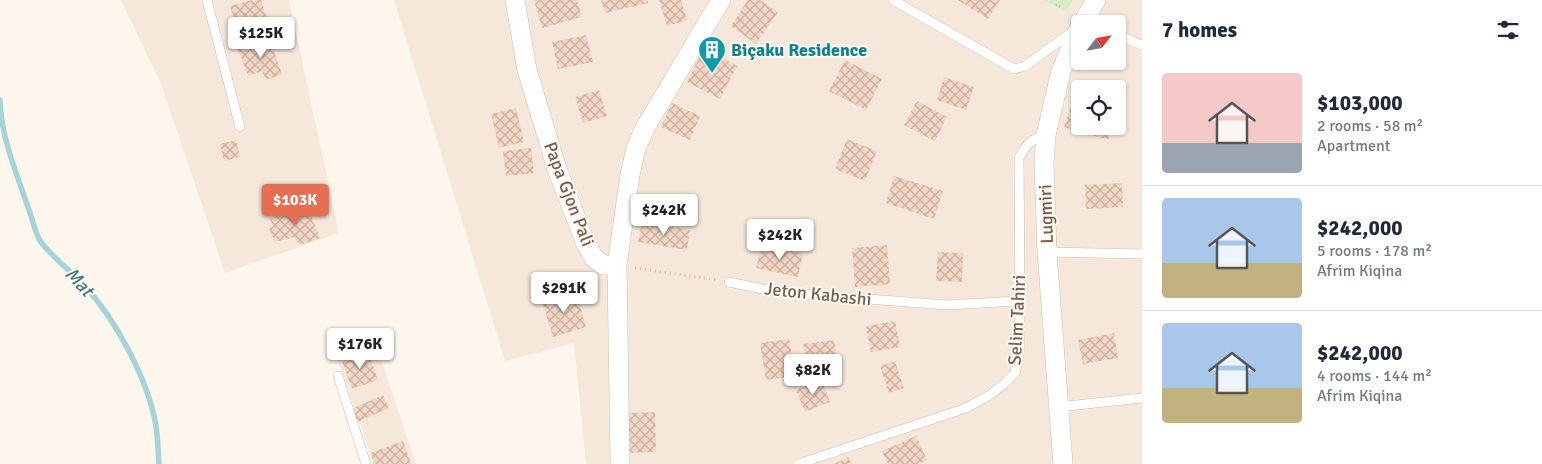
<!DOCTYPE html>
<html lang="en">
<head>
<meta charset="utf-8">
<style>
  body { margin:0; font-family:Signika,sans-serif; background:#f2f2f3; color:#1f2937; height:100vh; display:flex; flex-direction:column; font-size:19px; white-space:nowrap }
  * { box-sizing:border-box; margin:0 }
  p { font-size:16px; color:#747a83 }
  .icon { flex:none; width:28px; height:28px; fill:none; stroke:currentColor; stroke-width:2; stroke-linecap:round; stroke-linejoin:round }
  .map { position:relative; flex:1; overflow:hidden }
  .side { display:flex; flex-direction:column; background:#fff; width:400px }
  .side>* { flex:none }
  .needle { width:32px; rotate:59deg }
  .buttons { position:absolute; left:1071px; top:15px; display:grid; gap:10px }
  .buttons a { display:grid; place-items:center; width:55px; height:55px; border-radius:5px; background:#fff; box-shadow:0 1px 4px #0004; font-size:25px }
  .price { position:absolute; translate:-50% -42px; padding:0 11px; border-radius:5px; background:#fff; color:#222; font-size:16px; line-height:32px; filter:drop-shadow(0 1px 2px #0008) }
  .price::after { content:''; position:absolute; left:50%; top:30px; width:15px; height:11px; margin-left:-8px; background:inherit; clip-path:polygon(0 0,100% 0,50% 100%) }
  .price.on { background:#e76f51; color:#fff }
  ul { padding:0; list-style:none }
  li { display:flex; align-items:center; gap:15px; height:125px; padding:0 20px }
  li+li { border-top:1px solid #e0e1e3 }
  li span { display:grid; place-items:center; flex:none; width:140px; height:100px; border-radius:5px; color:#555 }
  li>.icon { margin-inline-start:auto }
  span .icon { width:60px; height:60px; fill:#fffc; stroke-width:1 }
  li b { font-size:21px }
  h2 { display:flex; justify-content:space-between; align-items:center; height:60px; padding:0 20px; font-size:21px }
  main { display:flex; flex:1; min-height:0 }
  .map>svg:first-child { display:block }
  .residential { fill:#f5e8da; fill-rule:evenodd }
  .grass { fill:url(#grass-tufts) }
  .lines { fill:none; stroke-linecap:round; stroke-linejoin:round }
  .stream { stroke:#a5d3da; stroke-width:5.5 }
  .building { fill:url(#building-cross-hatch) }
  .service-casing { stroke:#d1beb0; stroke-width:10 }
  .minor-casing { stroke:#d1beb0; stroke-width:20 }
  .path { stroke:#d9b8a5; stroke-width:3; stroke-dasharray:1 4; stroke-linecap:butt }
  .service { stroke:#fff; stroke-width:9 }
  .minor { stroke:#fff; stroke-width:19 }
  .labels { text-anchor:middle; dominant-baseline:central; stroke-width:4; stroke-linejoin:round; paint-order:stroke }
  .culture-label { font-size:18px; font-weight:bold; fill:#0d838f; stroke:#fffaf3; text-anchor:start }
  .street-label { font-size:18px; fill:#7a5c4d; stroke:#fffaf3 }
  .water-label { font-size:19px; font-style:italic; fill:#437c86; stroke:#fffaf3 }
</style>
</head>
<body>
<main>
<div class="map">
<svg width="1142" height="464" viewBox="0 0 1142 464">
  <defs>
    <pattern id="grass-tufts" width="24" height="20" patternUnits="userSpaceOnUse" patternTransform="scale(1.25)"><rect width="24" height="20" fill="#d8ecc9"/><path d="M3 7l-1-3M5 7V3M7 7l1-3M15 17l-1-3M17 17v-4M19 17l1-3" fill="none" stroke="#b4c2a5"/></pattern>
    <pattern id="building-cross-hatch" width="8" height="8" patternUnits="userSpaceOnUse" patternTransform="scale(1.25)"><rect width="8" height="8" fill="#f3d5c3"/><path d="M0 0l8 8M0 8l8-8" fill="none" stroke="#cab0a1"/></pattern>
  </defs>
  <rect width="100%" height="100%" fill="#fdf6ec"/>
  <path class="residential" d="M 121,0 L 289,0 L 339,233 L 225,273 L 161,84 Z
    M 394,0 L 1142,0 L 1142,464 L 586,464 L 574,343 L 505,361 ZM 1080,24 L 1118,24 L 1118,61 L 1080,61 ZM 1080,89 L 1118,89 L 1118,126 L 1080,126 Z
    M 375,341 L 416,464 L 374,464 L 336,355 Z"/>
  <path class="grass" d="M 1043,0 L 1073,0 L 1066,11 Z"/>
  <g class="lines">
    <path class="stream" d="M 0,100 C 1,138 17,174 29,210 C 33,220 35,234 41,242 C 53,258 70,270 84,285 C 116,320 148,379 156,426 C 158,439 158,451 159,464"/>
  </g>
  <path class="building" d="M 252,0 L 261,0 L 270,28 L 239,37 L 230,6 Z
    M 534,0 L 577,0 L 582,17 L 542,28 Z
    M 601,0 L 648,0 L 648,3 L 605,13 Z
    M 659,0 L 681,0 L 687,20 L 667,26 Z
    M 748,0 L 760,0 L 778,12 L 756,44 L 731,26 Z
    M 958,0 L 1000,0 L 988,19 Z
    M 586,35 L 593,62 L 558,69 L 552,42 Z
    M 269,37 L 282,74 L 266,80 L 262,71 L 248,76 L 238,49 Z
    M 704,48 L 737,66 L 720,99 L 687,82 Z
    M 845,60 L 882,79 L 866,110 L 829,91 Z
    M 944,77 L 974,87 L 966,110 L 937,100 Z
    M 599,90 L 607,116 L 583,123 L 575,97 Z
    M 1074,97 L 1080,99 L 1080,126 L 1112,126 L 1108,140 L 1064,127 Z
    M 917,101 L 947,117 L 935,141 L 904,125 Z
    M 672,103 L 700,116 L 690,140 L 661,127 Z
    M 516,108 L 524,142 L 499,148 L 491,114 Z
    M 847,139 L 877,151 L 865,181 L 835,169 Z
    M 236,140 L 240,157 L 224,161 L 220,144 Z
    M 531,148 L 534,173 L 506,176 L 503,151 Z
    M 894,176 L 943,191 L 934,219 L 886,203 Z
    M 1122,183 L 1123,207 L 1086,209 L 1085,185 Z
    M 306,204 L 320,238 L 300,245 L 294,237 L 275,242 L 269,229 L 273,226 L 270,219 Z
    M 642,222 L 690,230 L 687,250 L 638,242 Z
    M 762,244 L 803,253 L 798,277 L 756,268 Z
    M 887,245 L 890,284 L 855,287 L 852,248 Z
    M 938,252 L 963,253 L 962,282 L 936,281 Z
    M 576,291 L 586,327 L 553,337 L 542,301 Z
    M 895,321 L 900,347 L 871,352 L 866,326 Z
    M 1114,333 L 1118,358 L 1083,364 L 1078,340 Z
    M 789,339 L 795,376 L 766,380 L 760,343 Z
    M 834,340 L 838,365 L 807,369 L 803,344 Z
    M 368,352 L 378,380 L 352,389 L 342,361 Z
    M 895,361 L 904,388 L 889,393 L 880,366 Z
    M 822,380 L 830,402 L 805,412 L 796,390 Z
    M 383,395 L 389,408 L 357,422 L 351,409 Z
    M 655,412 L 656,452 L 628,453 L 626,413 Z
    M 916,436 L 927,460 L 918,464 L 888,464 L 882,451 Z
    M 403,441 L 411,464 L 374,464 L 370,453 Z
    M 848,457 L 852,464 L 834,464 Z"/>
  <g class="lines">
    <defs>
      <path id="service" d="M 207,0 L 240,127
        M 893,0 L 1014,69 L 1025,66 L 1075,30
        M 1118,35 L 1142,45
        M 1047,252 L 1142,254
        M 729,282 L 777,292 L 947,305 L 1020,301
        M 338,376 L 366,464
        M 1058,407 L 1142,398
        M 798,464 L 966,408 L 990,395 L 1004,384 L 1015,373 L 1019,357 L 1020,301 L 1019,158 C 1026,145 1031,138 1046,135"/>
      <path id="minor" d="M 515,0 L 527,70 L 557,169 L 586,244 L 594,258 L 603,265 L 617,265
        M 1082,24 L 1096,0
        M 620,464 L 617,265 L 630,175 L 636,148 L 645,128 L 721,0
        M 1063,464 L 1047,252 L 1044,162 L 1046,135 L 1061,71 L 1080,26"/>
    </defs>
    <use href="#service" class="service-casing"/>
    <use href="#minor" class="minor-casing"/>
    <path class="path" d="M 635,268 L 718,280"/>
    <use href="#service" class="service"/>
    <use href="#minor" class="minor"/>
  </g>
  <defs>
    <symbol id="building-pin" viewBox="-11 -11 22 30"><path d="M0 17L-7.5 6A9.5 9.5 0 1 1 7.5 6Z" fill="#0f9aa8" stroke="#fffaf3"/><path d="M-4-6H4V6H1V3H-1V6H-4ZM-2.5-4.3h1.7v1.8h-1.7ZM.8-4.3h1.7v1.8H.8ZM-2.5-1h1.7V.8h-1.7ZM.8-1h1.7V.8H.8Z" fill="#fff"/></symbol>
  </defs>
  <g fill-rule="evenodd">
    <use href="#building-pin" x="696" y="34" width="32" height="43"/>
  </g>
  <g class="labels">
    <g class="culture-label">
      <text x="731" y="50">Biçaku Residence</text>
    </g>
    <g class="street-label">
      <text transform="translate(569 194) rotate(69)">Papa Gjon Pali</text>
      <text transform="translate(1046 214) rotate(-92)">Lugmiri</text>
      <text transform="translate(818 294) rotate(6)">Jeton Kabashi</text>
      <text transform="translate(1017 320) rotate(-87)">Selim Tahiri</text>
    </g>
    <g class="water-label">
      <text transform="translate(79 282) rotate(47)">Mat</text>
    </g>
  </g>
</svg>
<div class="buttons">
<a><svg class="needle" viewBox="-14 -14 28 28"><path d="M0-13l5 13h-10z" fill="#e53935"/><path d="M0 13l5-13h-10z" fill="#747a83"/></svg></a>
<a><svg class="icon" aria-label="locate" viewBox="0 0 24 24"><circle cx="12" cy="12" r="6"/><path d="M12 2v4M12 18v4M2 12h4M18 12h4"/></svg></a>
</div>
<b class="price" style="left:261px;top:59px">$125K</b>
<b class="price on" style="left:295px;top:226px">$103K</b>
<b class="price" style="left:664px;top:236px">$242K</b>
<b class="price" style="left:780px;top:261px">$242K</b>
<b class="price" style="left:564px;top:314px">$291K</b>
<b class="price" style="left:360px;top:370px">$176K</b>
<b class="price" style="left:813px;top:396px">$82K</b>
</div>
<section class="side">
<h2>7 homes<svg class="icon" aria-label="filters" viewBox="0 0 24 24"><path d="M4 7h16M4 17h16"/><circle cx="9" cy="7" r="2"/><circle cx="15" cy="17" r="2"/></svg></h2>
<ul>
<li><span style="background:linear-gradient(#f6c9c9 70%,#9aa5b1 0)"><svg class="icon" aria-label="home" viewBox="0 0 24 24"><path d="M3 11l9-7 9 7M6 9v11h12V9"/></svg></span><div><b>$103,000</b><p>2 rooms · 58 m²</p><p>Apartment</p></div></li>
<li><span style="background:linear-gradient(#a9c7e8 65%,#c2b280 0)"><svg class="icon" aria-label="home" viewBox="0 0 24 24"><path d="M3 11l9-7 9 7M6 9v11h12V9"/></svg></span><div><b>$242,000</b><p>5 rooms · 178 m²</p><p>Afrim Kiqina</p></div></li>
<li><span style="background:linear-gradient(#a9c7e8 65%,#c2b280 0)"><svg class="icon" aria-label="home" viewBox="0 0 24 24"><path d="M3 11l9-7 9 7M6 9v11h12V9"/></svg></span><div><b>$242,000</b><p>4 rooms · 144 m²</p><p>Afrim Kiqina</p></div></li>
</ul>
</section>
</main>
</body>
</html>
